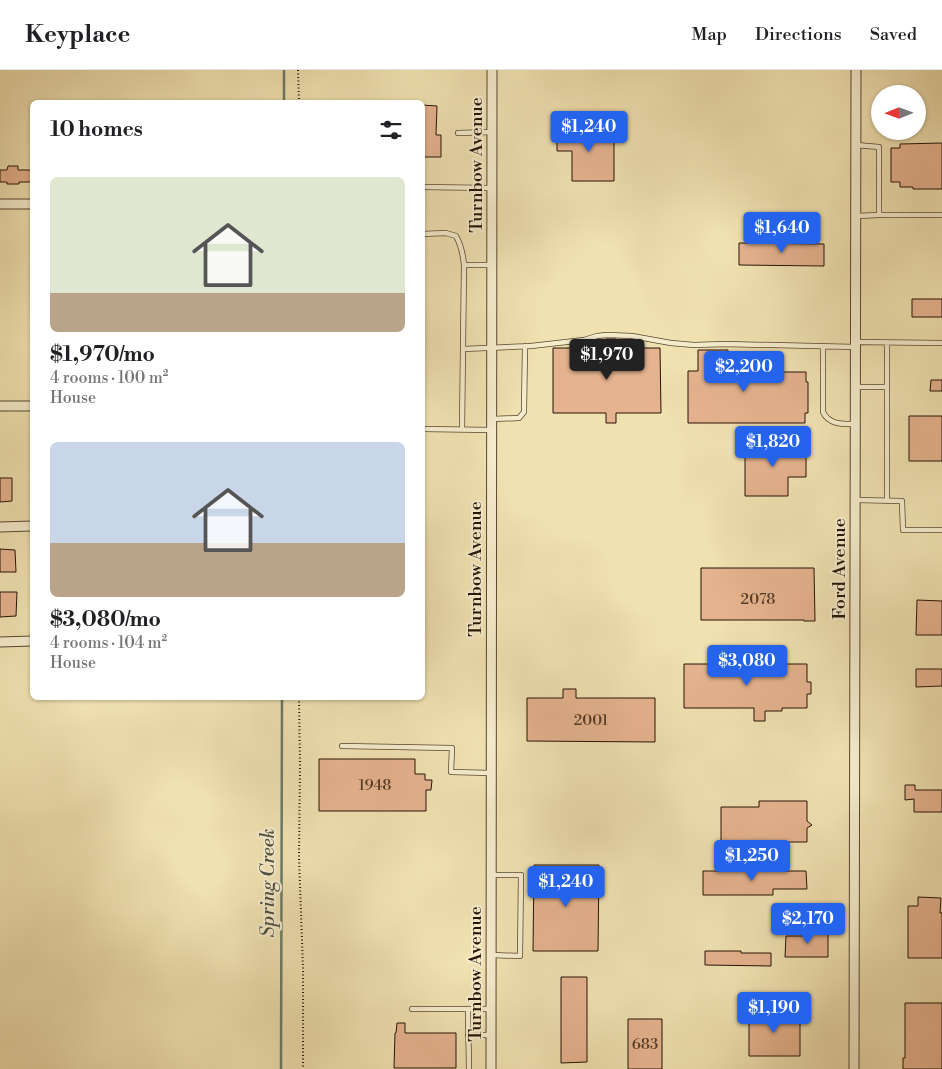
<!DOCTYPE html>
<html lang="en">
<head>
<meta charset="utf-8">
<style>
  body { margin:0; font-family:"Libre Bodoni",serif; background:#f2f2f2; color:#202124; height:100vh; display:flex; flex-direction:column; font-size:19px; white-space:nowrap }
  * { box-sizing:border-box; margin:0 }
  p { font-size:16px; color:#757577 }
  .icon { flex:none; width:28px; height:28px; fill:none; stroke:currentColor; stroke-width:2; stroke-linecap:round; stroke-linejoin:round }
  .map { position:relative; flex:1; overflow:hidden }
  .panel { position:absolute; left:30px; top:30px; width:395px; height:600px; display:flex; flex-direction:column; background:#fff; border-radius:8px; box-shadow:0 1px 4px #0004 }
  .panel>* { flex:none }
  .needle { width:32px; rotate:269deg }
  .controls { position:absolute; left:871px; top:15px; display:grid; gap:10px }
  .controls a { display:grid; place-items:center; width:55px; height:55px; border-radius:50%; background:#fff; box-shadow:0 1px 4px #0004; font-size:25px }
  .price { position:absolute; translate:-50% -42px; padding:0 11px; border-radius:5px; background:#2563eb; color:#fff; font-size:16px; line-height:32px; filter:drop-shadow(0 1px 2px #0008) }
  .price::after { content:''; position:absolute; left:50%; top:30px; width:15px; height:11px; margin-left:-8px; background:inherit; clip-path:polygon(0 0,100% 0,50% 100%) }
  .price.selected { background:#222; color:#fff }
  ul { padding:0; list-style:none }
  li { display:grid; align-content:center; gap:10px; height:265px; padding:0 20px }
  li span { display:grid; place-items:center; height:155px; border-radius:8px; color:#555 }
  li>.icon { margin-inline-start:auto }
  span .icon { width:90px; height:90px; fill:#fffc; stroke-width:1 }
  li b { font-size:21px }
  h2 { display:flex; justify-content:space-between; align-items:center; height:60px; padding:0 20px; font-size:21px }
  header { display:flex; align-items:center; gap:30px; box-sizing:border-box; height:70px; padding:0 25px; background:#fff; border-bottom:1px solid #e0e0e0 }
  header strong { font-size:24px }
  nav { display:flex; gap:28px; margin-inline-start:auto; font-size:18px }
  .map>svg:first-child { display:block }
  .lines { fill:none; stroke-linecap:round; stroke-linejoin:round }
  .stream { stroke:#6b7a68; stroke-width:2.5 }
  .building { fill:#e5b38f; stroke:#241306 }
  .service-casing { stroke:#574631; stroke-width:6 }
  .minor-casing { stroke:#574631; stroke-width:11 }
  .path { stroke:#241306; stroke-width:2; stroke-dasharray:1 2.5; stroke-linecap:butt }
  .service { stroke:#f5eccc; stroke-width:4.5 }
  .minor { stroke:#f5eccc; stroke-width:9 }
  .labels { text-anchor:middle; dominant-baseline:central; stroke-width:4; stroke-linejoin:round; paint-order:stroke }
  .number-label { font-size:15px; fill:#543b28 }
  .street-label { font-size:18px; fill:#241306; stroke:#f5eccc }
  .water-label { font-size:19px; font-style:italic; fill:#4d4f3f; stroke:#f5eccc }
</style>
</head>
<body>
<header>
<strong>Keyplace</strong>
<nav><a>Map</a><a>Directions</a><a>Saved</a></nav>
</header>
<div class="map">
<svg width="942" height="999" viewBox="0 0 942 999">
  <rect width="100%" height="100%" fill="#f0e1b1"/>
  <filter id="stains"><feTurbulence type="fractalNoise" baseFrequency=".004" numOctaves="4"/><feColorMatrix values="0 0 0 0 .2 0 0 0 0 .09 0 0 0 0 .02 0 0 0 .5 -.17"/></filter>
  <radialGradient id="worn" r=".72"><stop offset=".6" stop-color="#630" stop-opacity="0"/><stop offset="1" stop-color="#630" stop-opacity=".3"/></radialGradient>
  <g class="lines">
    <path class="stream" d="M 284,32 L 284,0
      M 281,999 L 282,628"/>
  </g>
  <path class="building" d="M 422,35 L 437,36 L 436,65 L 441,65 L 441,87 L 422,87 Z
    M 557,59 L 614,59 L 614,111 L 572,111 L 572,81 L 557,81 Z
    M 942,73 L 942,119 L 913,119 L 913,117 L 900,117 L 900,112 L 891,112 L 891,78 L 900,78 L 900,74 Z
    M 8,96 L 18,96 L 18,100 L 32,100 L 32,112 L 19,112 L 19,114 L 7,114 L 7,112 L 0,112 L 0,100 L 7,100 Z
    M 739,173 L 824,174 L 824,196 L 739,195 Z
    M 912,229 L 942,229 L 942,247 L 912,247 Z
    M 606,269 L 616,269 L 616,278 L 660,278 L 661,343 L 616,343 L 616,353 L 606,353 L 606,343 L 553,343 L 553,278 L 606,278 Z
    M 698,280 L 728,280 L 728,289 L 747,289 L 747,297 L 756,297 L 756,298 L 763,298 L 763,302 L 806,302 L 806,312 L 808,312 L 808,343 L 805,343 L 805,353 L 688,353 L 688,301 L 698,301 Z
    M 931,310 L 942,310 L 942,321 L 930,321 Z
    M 909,346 L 942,346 L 942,391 L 909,391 Z
    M 745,374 L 806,374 L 806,407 L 788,407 L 788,426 L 745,426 Z
    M 0,408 L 12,408 L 12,431 L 0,432 Z
    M 0,479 L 15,480 L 16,502 L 0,502 Z
    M 701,498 L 814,498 L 815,551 L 804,551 L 804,550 L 701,550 Z
    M 0,522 L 17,522 L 16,546 L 0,547 Z
    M 917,530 L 942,531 L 942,565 L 916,565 Z
    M 684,594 L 807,594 L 807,612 L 811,612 L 811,624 L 807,624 L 807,638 L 782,638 L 782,641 L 765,641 L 765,651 L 754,651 L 754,638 L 684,638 Z
    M 916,599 L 942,599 L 942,616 L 916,617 Z
    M 563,619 L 576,619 L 576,628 L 655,628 L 655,672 L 527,671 L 527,628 L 563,628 Z
    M 319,689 L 415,689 L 415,704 L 425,704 L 425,710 L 432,710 L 431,720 L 426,720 L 426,741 L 319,741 Z
    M 905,715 L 915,715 L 915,720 L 942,720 L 942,742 L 914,742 L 914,729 L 905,730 Z
    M 759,731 L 807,731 L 807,751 L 812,755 L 807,758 L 807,772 L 721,772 L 721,737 L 759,737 Z
    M 534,795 L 599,795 L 598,881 L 533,881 Z
    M 703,801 L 806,801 L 807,819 L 773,819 L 773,825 L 703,825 Z
    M 918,827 L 941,828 L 940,843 L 942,843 L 942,888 L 908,888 L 908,836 L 918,836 Z
    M 807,860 L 828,860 L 828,887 L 785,887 L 786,866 L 807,866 Z
    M 705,881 L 741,881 L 741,883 L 771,883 L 771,896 L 705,895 Z
    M 561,907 L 587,907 L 587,992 L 561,993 Z
    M 905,933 L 942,933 L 942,999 L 903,999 L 903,988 L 905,988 Z
    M 749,942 L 800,942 L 800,986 L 749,986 Z
    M 628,949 L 662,949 L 662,999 L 628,999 Z
    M 397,953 L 405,953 L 405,963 L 456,963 L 456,998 L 394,998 L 395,963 L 396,963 Z"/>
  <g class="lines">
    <defs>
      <path id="service" d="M 458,63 L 492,62
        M 422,117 L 492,118
        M 879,145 L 942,145
        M 856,146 L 879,145 L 879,77 L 856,75
        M 422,164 L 446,163 L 456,166 C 461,175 463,184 464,195 L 492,195
        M 856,272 L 942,273
        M 887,273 L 887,431
        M 823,276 L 823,342 C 829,355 843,354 856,354
        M 463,279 L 531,276 L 584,270 L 597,266 L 607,265 L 632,266 L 671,273 L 694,275 L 725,274 L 856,277
        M 856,317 L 887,317
        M 492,349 L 519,348 L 524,342 L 525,276
        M 422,359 L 492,360
        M 462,359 L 464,195
        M 856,430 L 902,431 L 903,460 L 942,460
        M 342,676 L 452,678 L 451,702 L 491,703
        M 491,885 L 520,886 L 521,805 L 491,805
        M 412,939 L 468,939
        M 468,965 L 491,965
        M 469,999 L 468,939 L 491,939"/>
      <path id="minor" d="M 0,134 L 32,134
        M 0,336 L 32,336
        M 0,457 L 32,456
        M 0,572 L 32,571
        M 491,999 L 492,0
        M 854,999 L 856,0"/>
    </defs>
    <use href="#service" class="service-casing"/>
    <use href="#minor" class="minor-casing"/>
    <path class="path" d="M 298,0 L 299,32
      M 299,628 L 300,696 L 299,788 L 303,898 L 303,999"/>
    <use href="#service" class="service"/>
    <use href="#minor" class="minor"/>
  </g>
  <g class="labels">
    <g class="number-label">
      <text x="758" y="529">2078</text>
      <text x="591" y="650">2001</text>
      <text x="375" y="715">1948</text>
      <text x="645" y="974">683</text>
    </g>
    <g class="street-label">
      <text transform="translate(476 95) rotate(-90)">Turnbow Avenue</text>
      <text transform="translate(475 499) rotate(-90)">Turnbow Avenue</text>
      <text transform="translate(839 499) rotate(-90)">Ford Avenue</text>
      <text transform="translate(475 904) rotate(-90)">Turnbow Avenue</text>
    </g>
    <g class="water-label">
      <text transform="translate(268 813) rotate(-90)">Spring Creek</text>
    </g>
  </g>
  <rect width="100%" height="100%" filter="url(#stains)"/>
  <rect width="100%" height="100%" fill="url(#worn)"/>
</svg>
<div class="controls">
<a><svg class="needle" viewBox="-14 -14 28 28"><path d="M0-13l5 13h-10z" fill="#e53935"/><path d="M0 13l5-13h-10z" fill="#757577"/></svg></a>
</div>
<b class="price" style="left:589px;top:83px">$1,240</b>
<b class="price" style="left:782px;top:184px">$1,640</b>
<b class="price selected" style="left:607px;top:311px">$1,970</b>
<b class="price" style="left:744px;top:323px">$2,200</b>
<b class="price" style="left:773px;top:398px">$1,820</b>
<b class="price" style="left:747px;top:617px">$3,080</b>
<b class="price" style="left:752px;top:812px">$1,250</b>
<b class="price" style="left:566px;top:838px">$1,240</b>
<b class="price" style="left:808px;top:875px">$2,170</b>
<b class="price" style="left:774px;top:964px">$1,190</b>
<section class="panel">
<h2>10 homes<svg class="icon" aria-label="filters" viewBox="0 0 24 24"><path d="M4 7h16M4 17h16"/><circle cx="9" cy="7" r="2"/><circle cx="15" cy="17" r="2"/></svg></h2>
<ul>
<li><span style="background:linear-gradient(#dfe7d0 75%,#b9a48a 0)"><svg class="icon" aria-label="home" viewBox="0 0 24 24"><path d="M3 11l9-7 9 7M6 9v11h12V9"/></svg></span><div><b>$1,970/mo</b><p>4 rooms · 100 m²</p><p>House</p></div></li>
<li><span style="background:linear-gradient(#c9d6e8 65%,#b9a48a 0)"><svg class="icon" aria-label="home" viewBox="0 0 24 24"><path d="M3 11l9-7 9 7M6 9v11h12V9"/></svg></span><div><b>$3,080/mo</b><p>4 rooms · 104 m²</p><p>House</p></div></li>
</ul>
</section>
</div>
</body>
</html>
